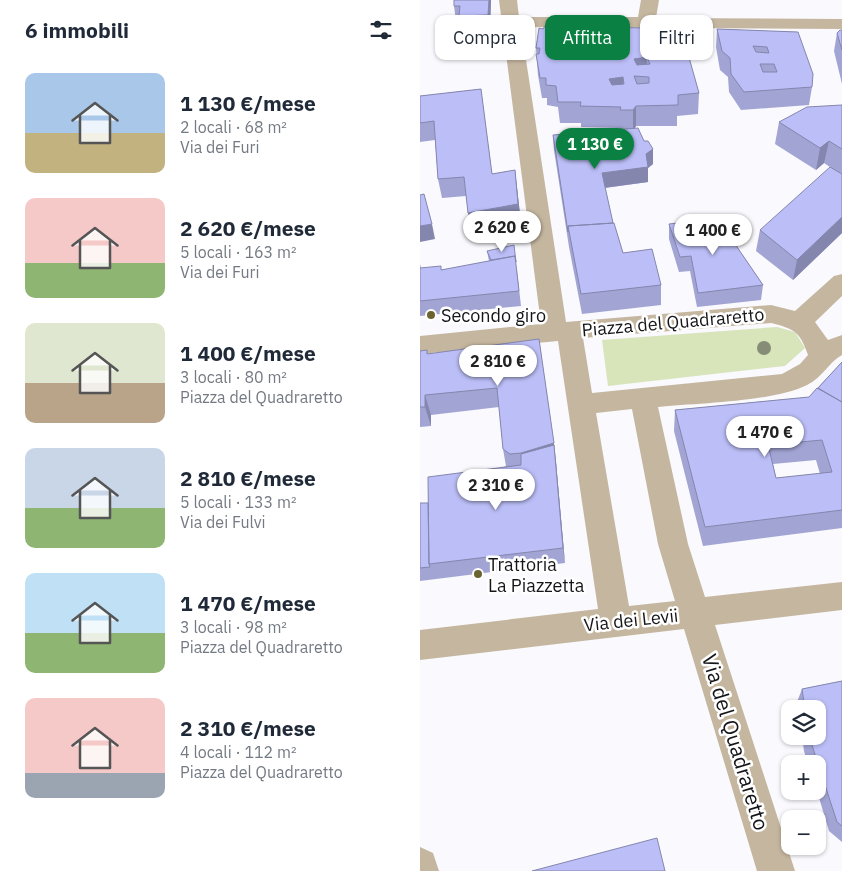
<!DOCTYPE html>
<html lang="it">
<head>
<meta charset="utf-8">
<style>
  body { margin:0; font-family:"IBM Plex Sans",sans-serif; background:#f2f2f3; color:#1f2937; height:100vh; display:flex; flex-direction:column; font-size:19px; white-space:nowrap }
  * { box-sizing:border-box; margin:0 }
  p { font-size:16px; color:#747a83 }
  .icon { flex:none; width:28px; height:28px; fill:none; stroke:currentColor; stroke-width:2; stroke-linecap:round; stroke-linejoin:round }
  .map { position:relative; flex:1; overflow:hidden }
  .side { display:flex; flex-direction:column; background:#fff; width:420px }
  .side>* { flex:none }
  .banner { position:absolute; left:15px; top:15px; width:331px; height:45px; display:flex; gap:10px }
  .buttons { position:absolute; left:361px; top:700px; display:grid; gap:10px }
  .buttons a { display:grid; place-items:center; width:45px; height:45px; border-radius:10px; background:#fff; box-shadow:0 1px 4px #0004; font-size:25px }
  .price { position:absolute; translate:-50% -42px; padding:0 11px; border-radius:18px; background:#fff; color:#222; font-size:16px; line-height:32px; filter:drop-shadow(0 1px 2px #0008) }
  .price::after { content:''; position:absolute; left:50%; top:30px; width:15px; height:11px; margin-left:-8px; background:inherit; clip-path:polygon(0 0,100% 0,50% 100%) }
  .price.active { background:#0b8043; color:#fff }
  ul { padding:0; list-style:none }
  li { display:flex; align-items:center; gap:15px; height:125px; padding:0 25px }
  li span { display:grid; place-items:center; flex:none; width:140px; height:100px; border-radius:10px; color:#555 }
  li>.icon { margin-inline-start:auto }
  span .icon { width:60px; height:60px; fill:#fffc; stroke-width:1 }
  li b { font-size:21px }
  h2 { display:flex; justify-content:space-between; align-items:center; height:60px; padding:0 25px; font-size:21px }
  .tag { padding:0 18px; border-radius:10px; background:#fff; box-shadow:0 1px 4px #0004; font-size:18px; line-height:45px }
  .tag.active { background:#0b8043; color:#fff }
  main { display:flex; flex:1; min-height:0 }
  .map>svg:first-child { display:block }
  .green { fill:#d8e4ba }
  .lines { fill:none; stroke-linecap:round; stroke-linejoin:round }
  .minor { fill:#c5b69f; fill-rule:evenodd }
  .tree { fill:#868c76 }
  .wall { fill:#a2a4d4; fill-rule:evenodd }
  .shaded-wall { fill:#8486ad }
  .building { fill:#bcbff7; stroke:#8486ad; fill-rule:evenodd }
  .poi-dot { fill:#6a6430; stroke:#fff; stroke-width:2 }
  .labels { text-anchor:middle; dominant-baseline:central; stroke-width:5; stroke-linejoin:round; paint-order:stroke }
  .poi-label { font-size:18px; fill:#151519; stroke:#fff; text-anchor:start }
  .street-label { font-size:18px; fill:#151519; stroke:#fff }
  .near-street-label { font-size:21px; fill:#151519; stroke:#fff }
</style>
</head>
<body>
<main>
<section class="side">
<h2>6 immobili<svg class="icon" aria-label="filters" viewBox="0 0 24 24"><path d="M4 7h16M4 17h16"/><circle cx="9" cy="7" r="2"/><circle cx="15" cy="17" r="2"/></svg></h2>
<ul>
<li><span style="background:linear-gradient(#a9c7e8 60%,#c2b280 0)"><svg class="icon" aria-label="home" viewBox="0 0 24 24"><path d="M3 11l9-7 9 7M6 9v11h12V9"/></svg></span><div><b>1 130 €/mese</b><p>2 locali · 68 m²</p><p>Via dei Furi</p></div></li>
<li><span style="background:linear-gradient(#f6c9c9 65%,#8fb573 0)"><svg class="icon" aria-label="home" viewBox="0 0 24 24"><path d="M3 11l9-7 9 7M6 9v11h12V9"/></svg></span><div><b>2 620 €/mese</b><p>5 locali · 163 m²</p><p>Via dei Furi</p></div></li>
<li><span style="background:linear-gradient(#dfe7d0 60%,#b9a48a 0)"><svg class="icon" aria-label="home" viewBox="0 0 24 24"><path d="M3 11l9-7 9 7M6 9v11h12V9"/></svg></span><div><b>1 400 €/mese</b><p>3 locali · 80 m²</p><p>Piazza del Quadraretto</p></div></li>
<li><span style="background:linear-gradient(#c9d6e8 60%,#8fb573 0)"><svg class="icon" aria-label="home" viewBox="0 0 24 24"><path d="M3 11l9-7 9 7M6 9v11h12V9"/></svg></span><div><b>2 810 €/mese</b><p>5 locali · 133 m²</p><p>Via dei Fulvi</p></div></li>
<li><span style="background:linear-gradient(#bfe0f5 60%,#8fb573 0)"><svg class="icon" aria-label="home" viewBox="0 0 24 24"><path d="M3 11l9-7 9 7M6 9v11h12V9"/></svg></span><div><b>1 470 €/mese</b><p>3 locali · 98 m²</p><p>Piazza del Quadraretto</p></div></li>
<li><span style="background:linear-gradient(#f6c9c9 75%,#9aa5b1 0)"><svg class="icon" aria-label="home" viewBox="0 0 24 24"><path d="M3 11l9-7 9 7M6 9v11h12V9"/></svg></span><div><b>2 310 €/mese</b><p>4 locali · 112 m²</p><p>Piazza del Quadraretto</p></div></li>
</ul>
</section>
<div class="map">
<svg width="422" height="871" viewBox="0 0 422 871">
  <rect width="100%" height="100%" fill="#f9f9fe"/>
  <path class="green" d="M 357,327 L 375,332 L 385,348 L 365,366 L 188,386 L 182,340 Z"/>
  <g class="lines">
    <path class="minor" d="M 79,0 L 97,0 L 99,17 L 218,17 L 221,0 L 239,0 L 236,18 L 422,19 L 422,29 L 101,27 L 146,322 L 351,305 L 375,311 L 414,276 L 422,274 L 422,296 L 395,322 L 408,340 L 422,335 L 422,355 C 408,363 402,378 387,385 C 353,402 278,403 238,407 L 268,544 L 285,597 L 422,582 L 422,610 L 295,625 L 375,871 L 337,871 L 264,629 L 0,660 L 0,630 L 178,609 L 138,341 L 0,354 L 0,336 L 121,324 ZM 351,323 C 374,329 380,331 388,355 L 380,364 L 362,374 L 172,393 L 163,338 ZM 212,409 L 238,544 L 255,601 L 209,606 L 176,413 Z
      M 0,847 L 13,853 L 19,871 L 0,871 Z"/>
  </g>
  <circle class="tree" cx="344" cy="348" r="7"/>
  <path class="wall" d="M 71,0 L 70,30 L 42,31 L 40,20 L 36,21 L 34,6 Z
    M 225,28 L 225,36 L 279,93 L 278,114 L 257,116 L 257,126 L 216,126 L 215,128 L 224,141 L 233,149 L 233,164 L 228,168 L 228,182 L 185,188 L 193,223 L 203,253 L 241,285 L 241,305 L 162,314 L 149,247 L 134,150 L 133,135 L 200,129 L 200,128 L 161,127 L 161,123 L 140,123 L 138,107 L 127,105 L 127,98 L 122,98 L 118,75 L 116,48 L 123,29 Z
    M 297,29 L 378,32 L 392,87 L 389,105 L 321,110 L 309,92 L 308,77 L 300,70 L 296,47 Z
    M 422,30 L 422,84 L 414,51 L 417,33 Z
    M 73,40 L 73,55 L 44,56 L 43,47 Z
    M 61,89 L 72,174 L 95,170 L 101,223 L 52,232 L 46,196 L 22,198 L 18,179 L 15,140 L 0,142 L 0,96 Z
    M 422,105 L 422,233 L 373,280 L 336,251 L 340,230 L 416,171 L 404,163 L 396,170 L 355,144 L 359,122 Z
    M 249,224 L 315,244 L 343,285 L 341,300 L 277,307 L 270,271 L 259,272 L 249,239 Z
    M 67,251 L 97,271 L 101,306 L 0,316 L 0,264 L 1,268 L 22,270 L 69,261 Z
    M 119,339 L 136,462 L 145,563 L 0,581 L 0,503 L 8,503 L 86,466 L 83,449 L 79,407 L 11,415 L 11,426 L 0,427 L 0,351 L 8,354 Z
    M 422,362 L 422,528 L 283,546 L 254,431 L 255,410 L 389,397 ZM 396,460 L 400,474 L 356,478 L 353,464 Z
    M 422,681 L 422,842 L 409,831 L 397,791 L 398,764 L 388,764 L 384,751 L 382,736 L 398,736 L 398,709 L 378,709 L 377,702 L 382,689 Z"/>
  <path class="shaded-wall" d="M 69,0 L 71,0 L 70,30 L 68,15 Z
    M 72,32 L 73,40 L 73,55 L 72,46 Z
    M 227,57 L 226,77 L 214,76 L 214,59 Z
    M 203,77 L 203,98 L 189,99 L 189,79 Z
    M 216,106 L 216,126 L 213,131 L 213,110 Z
    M 409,141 L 404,163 L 396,170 L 400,148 Z
    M 233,149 L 233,164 L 228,168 L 228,182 L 183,188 L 182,173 L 226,154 Z
    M 95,170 L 101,223 L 52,232 L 48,213 Z
    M 422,217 L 422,233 L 373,280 L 377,260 Z
    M 12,224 L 15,239 L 0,242 L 0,226 Z
    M 5,395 L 11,415 L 11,426 L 5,407 Z
    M 134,443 L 136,462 L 145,563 L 143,548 L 104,471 L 101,453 Z"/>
  <path class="building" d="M 34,0 L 69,0 L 68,15 L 39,16 L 40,6 L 34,6 Z
    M 125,26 L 225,28 L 224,36 L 263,36 L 279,93 L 258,95 L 258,105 L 216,106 L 213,110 L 200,110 L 201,107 L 160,106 L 161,102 L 138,102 L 136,86 L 126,85 L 126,78 L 120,78 L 116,54 L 119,54 L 120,48 L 116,48 L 119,28 L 123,29 ZM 227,57 L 230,64 L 217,65 L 214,59 ZM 214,76 L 229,77 L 229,83 L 217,84 ZM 203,77 L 204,84 L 192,85 L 189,79 Z
    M 297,29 L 378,32 L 393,74 L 392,87 L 324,92 L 311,74 L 310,58 L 302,51 ZM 333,46 L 347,47 L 349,53 L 336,52 ZM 340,64 L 354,64 L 357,72 L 343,72 Z
    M 420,30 L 422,30 L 422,50 L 417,33 Z
    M 72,32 L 72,46 L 43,47 L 44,33 Z
    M 61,89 L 72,174 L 95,170 L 98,204 L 48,213 L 44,177 L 18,179 L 14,121 L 0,123 L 0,96 Z
    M 422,105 L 422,149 L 409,141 L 400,148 L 359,122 L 387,107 Z
    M 218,128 L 224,141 L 228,141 L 233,149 L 226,154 L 228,167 L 182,173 L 193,223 L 148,226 L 148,232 L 133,135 Z
    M 410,167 L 422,174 L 422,217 L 377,260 L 340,230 Z
    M 4,194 L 12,224 L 0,226 L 0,195 Z
    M 302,218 L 315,244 L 343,285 L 278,293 L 271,256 L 260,257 L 249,224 Z
    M 194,223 L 203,253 L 232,249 L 241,285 L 161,294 L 148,226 Z
    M 94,245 L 96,262 L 95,256 L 71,260 L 67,251 Z
    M 95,256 L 99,291 L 0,301 L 0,268 L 21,266 L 21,270 Z
    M 119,339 L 134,443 L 101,453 L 90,454 L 83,449 L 77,388 L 5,395 L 5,407 L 0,407 L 0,351 L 7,350 L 7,354 Z
    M 422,362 L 422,402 L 398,388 Z
    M 397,388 L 422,402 L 422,510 L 285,527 L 255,410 L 389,397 ZM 402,440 L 412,472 L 356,478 L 348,445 Z
    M 134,445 L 143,548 L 9,564 L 8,477 L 101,465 L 101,454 Z
    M 0,503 L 8,503 L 9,564 L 10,567 L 0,568 Z
    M 422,681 L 422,826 L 417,822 L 390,739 L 390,736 L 398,736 L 398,709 L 385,709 L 382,689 Z
    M 237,838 L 245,871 L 112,871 Z"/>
  <g class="poi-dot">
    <circle cx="11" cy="315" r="5"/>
    <circle cx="58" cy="574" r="5"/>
  </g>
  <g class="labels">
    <g class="poi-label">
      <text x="21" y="315">Secondo giro</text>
      <text x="68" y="564">Trattoria<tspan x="68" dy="21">La Piazzetta</tspan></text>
    </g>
    <g class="street-label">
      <text transform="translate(253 322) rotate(-5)">Piazza del Quadraretto</text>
      <text transform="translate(211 620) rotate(-6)">Via dei Levii</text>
    </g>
    <g class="near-street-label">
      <text transform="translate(316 742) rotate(73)">Via del Quadraretto</text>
    </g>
  </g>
</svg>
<div class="buttons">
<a><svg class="icon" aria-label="layers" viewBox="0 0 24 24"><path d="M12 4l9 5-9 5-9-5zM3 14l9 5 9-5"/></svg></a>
<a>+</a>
<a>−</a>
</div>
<b class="price active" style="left:175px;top:170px">1 130 €</b>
<b class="price" style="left:82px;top:253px">2 620 €</b>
<b class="price" style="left:293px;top:256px">1 400 €</b>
<b class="price" style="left:78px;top:387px">2 810 €</b>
<b class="price" style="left:345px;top:458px">1 470 €</b>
<b class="price" style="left:76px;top:511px">2 310 €</b>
<div class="banner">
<a class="tag">Compra</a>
<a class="tag active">Affitta</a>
<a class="tag">Filtri</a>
</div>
</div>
</main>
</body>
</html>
